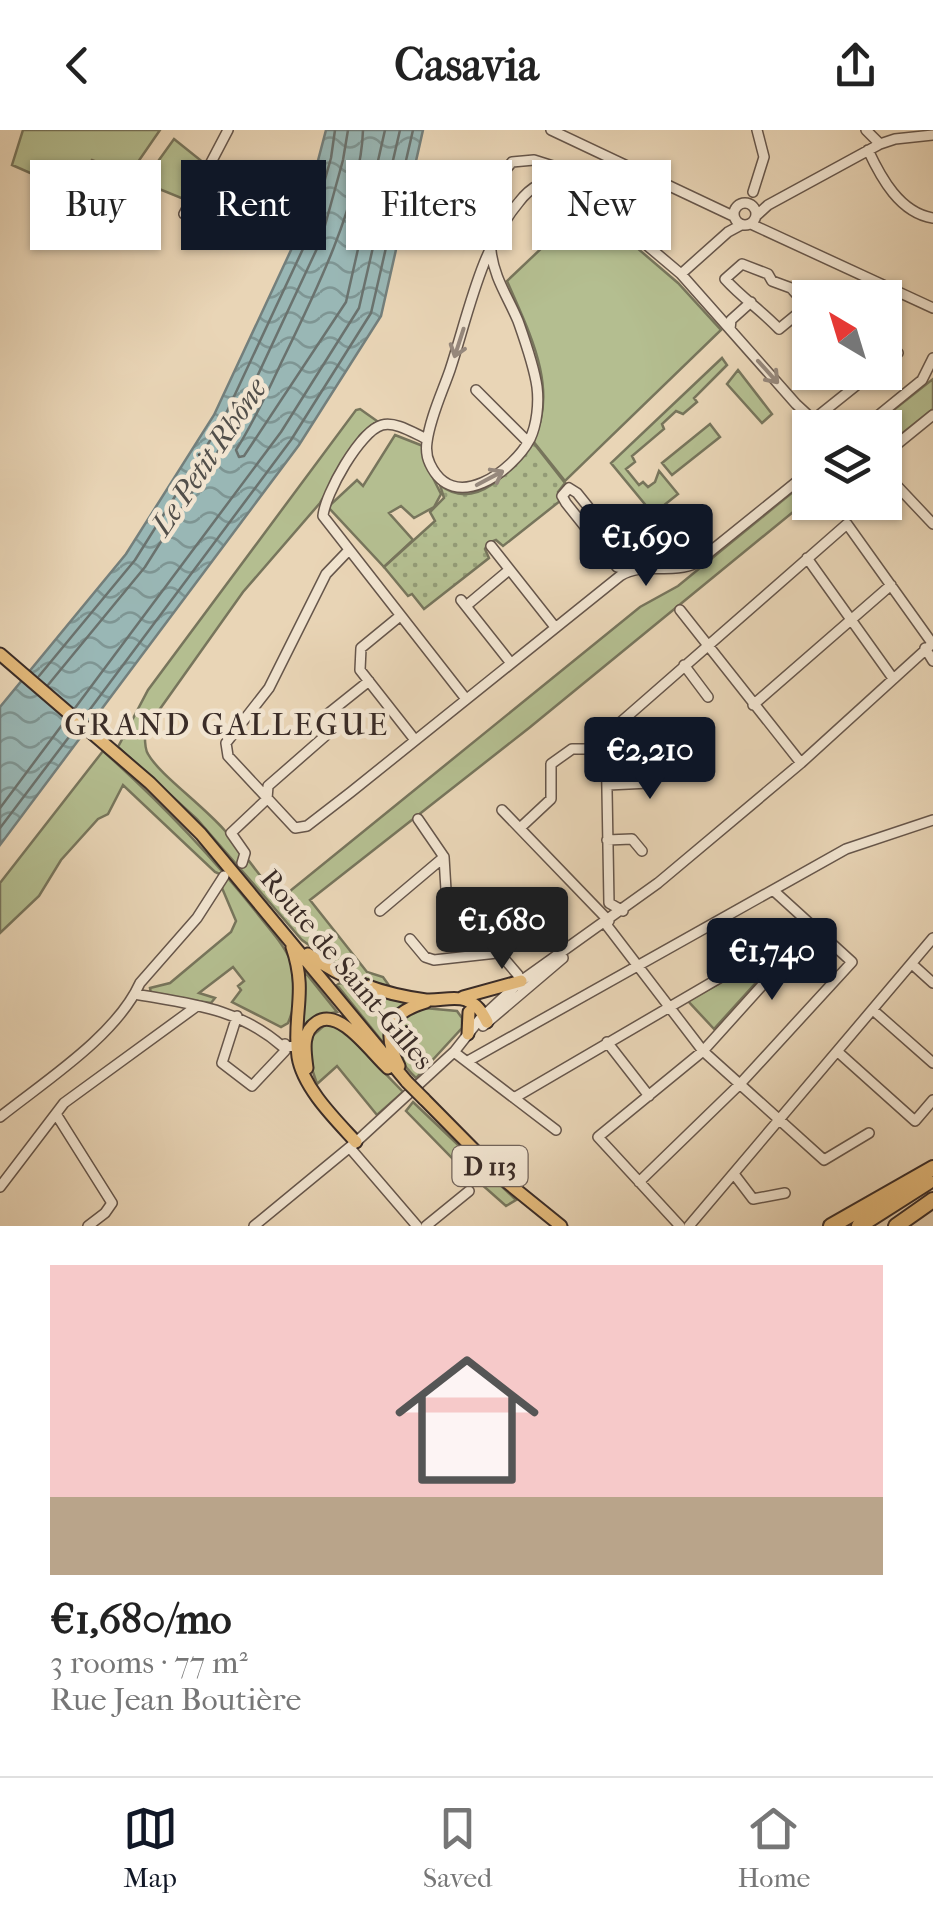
<!DOCTYPE html>
<html lang="en">
<head>
<meta charset="utf-8">
<style>
  body { margin:0; font-family:"IM FELL French Canon",serif; background:#f6f6f6; color:#222; height:100vh; display:flex; flex-direction:column; font-size:38px; white-space:nowrap }
  * { box-sizing:border-box; margin:0 }
  p { font-size:32px; color:#767676 }
  .icon { flex:none; width:55px; height:55px; fill:none; stroke:currentColor; stroke-width:2; stroke-linecap:round; stroke-linejoin:round }
  .map { position:relative; height:1096px; overflow:hidden }
  .drawer { display:flex; flex-direction:column; background:#fff; flex:1 }
  .drawer>* { flex:none }
  .hud { position:absolute; left:30px; top:30px; width:875px; height:90px; display:flex; gap:20px }
  .needle { width:65px; rotate:322deg }
  .controls { position:absolute; left:792px; top:150px; display:grid; gap:20px }
  .controls a { display:grid; place-items:center; width:110px; height:110px; border-radius:0px; background:#fff; box-shadow:0 2px 8px #0004; font-size:50px }
  .price { position:absolute; translate:-50% -85px; padding:0 22px; border-radius:10px; background:#111827; color:#fff; font-size:32px; line-height:65px; filter:drop-shadow(0 2px 5px #0008) }
  .price::after { content:''; position:absolute; left:50%; top:60px; width:30px; height:22px; margin-left:-15px; background:inherit; clip-path:polygon(0 0,100% 0,50% 100%) }
  .price.on { background:#222; color:#fff }
  ul { padding:0; list-style:none }
  li { display:grid; align-content:center; gap:20px; height:530px; padding:0 50px }
  li+li { border-top:2px solid #e0e0e0 }
  li span { display:grid; place-items:center; height:310px; border-radius:0px; color:#555 }
  li>.icon { margin-inline-start:auto }
  span .icon { width:180px; height:180px; fill:#fffc; stroke-width:1 }
  li b { font-size:42px }
  .pill { padding:0 35px; border-radius:0px; background:#fff; box-shadow:0 2px 8px #0004; font-size:35px; line-height:90px }
  .pill.on { background:#111827; color:#fff }
  header { display:flex; justify-content:space-between; align-items:center; height:130px; padding:0 50px; background:#fff; font-size:45px; font-weight:700 }
  .menu { display:flex; justify-content:space-around; align-items:center; height:140px; border-top:2px solid #e0e0e0; background:#fff; font-size:28px; color:#767676 }
  .menu a { display:grid; justify-items:center; gap:5px }
  .menu .on { color:#111827 }
  .map>svg:first-child { display:block }
  .grass { fill:#b4be90; stroke:#77755c; stroke-width:2.5 }
  .park { fill:url(#park-dots); stroke:#77755c; stroke-width:2.5 }
  .water { fill:url(#water-waves); stroke:#737f7c; stroke-width:2.5 }
  .lines { fill:none; stroke-linecap:round; stroke-linejoin:round }
  .shore { stroke:#6a726e; stroke-width:2.5 }
  .minor-casing { stroke:#66564b; stroke-width:12 }
  .major-casing { stroke:#3a2c27; stroke-width:15 }
  .highway-casing { stroke:#3a2c27; stroke-width:18 }
  .minor { stroke:#f1e4d0; stroke-width:9 }
  .major { stroke:#e4ba7b; stroke-width:11 }
  .highway { stroke:#e4ba7b; stroke-width:14 }
  .major-bridge-casing { stroke:#3a2c27; stroke-width:15; stroke-linecap:butt }
  .major-bridge { stroke:#e4ba7b; stroke-width:11 }
  .oneway { stroke:#96887c }
  .labels { text-anchor:middle; dominant-baseline:central; stroke-width:9; stroke-linejoin:round; paint-order:stroke }
  .shield { fill:#f1e4d0; stroke:#71635a; stroke-width:2.5 }
  .shield-label { font-size:25px; font-weight:bold; fill:#3a2c27 }
  .street-label { font-size:28px; fill:#3a2c27; stroke:#f1e4d0 }
  .water-label { font-size:30px; font-style:italic; fill:#524f4a; stroke:#f1e4d0 }
  .quarter-label { font-size:32px; letter-spacing:2.5px; fill:#3a2c27; stroke:#f1e4d0 }
</style>
</head>
<body>
<header><svg class="icon" aria-label="back" viewBox="0 0 24 24"><path d="M15 5l-7 7 7 7"/></svg>Casavia<svg class="icon" aria-label="share" viewBox="0 0 24 24"><path d="M12 15V3M7 8l5-5 5 5M5 13v7h14v-7"/></svg></header>
<div class="map">
<svg width="933" height="1096" viewBox="0 0 933 1096">
  <defs>
    <pattern id="park-dots" width="8" height="8" patternUnits="userSpaceOnUse" patternTransform="scale(2.5)"><rect width="8" height="8" fill="#b4be90"/><path d="M2 2h.1M6 6h.1" fill="none" stroke="#939b76" stroke-width="1.8" stroke-linecap="round"/></pattern>
    <pattern id="water-waves" width="16" height="10" patternUnits="userSpaceOnUse" patternTransform="scale(2.5)"><rect width="16" height="10" fill="#99b7b5"/><path d="M0 5q4-4 8 0t8 0" fill="none" stroke="#7e9593"/></pattern>
  </defs>
  <rect width="100%" height="100%" fill="#e9d5b6"/>
  <filter id="stains"><feTurbulence type="fractalNoise" baseFrequency=".002" numOctaves="4"/><feColorMatrix values="0 0 0 0 .2 0 0 0 0 .09 0 0 0 0 .02 0 0 0 .5 -.17"/></filter>
  <radialGradient id="worn" r=".72"><stop offset=".6" stop-color="#630" stop-opacity="0"/><stop offset="1" stop-color="#630" stop-opacity=".3"/></radialGradient>
  <path class="grass" d="M 23,0 L 160,0 L 129,45 L 92,30 L 69,60 L 12,35 Z
    M 174,9 L 204,33 L 186,70 L 147,54 L 146,48 Z
    M 587,75 L 678,153 L 721,200 L 565,351 L 533,311 C 560,259 528,200 507,151 Z
    M 722,228 L 727,235 L 694,268 L 697,272 L 683,284 L 676,281 L 662,294 L 664,299 L 632,326 L 635,332 L 626,339 L 639,355 L 643,352 L 648,357 L 655,352 L 659,341 L 678,364 L 653,384 L 611,333 Z
    M 738,240 L 772,284 L 762,293 L 727,254 Z
    M 933,249 L 933,279 L 885,317 L 885,298 L 872,297 Z
    M 360,279 L 377,291 L 360,305 L 320,373 L 243,462 L 145,600 C 145,607 144,618 148,624 C 164,653 242,700 242,733 L 249,731 L 279,770 L 640,477 L 678,456 L 810,348 L 810,372 L 793,382 L 529,598 L 310,770 L 367,842 L 383,847 L 388,854 L 381,856 L 344,840 L 302,810 L 197,689 L 118,617 L 148,560 L 356,280 Z
    M 710,294 L 720,307 L 672,345 L 662,333 Z
    M 395,305 L 423,316 L 425,332 L 441,364 L 434,377 L 414,388 L 401,376 L 389,383 L 413,410 L 384,437 L 328,377 L 357,350 L 363,356 Z
    M 103,621 C 159,671 210,724 257,783 C 269,799 285,815 292,834 C 299,854 296,874 288,893 L 281,897 L 232,872 L 241,860 L 238,856 L 244,851 L 233,837 L 199,863 L 215,868 L 211,873 L 151,864 L 150,858 L 170,853 L 231,802 L 236,791 L 222,758 L 226,747 L 215,742 L 123,655 L 108,684 L 98,689 L 61,730 L 39,766 L 0,803 L 0,753 Z
    M 767,827 L 773,834 L 714,899 L 688,871 Z
    M 305,842 L 337,882 L 327,884 L 303,899 Z
    M 340,853 L 385,867 L 416,870 L 401,877 L 385,915 L 337,855 Z
    M 424,878 L 457,881 L 462,888 L 462,898 L 416,948 C 389,922 383,891 424,878 Z
    M 327,893 L 340,897 L 403,962 L 377,985 L 337,936 L 317,954 L 311,936 L 310,908 Z
    M 413,972 L 516,1070 L 506,1076 L 453,1029 L 406,981 Z"/>
  <path class="park" d="M 532,311 L 565,353 L 558,362 L 560,371 L 503,416 L 496,410 L 488,413 L 485,419 L 489,428 L 424,479 L 412,464 L 408,466 L 384,437 L 435,391 L 430,382 L 444,368 L 440,355 C 476,383 512,340 532,311 Z"/>
  <path class="water" d="M 326,0 L 423,0 L 381,186 L 299,315 L 0,715 L 0,577 L 126,424 L 214,285 L 299,103 Z"/>
  <g class="lines">
    <path class="shore" d="M 363,0 C 361,71 313,168 282,231 C 268,261 254,292 236,320 L 239,327 L 244,326 L 346,172 L 385,0
      M 39,546 L 135,430 L 223,290 L 309,106 L 331,28 L 335,0
      M 48,555 L 145,437 L 234,296 L 321,110 L 343,30 L 348,0
      M 75,578 L 281,302 L 359,178 L 400,0
      M 85,586 L 291,310 L 371,183 L 413,0
      M 0,678 L 65,591
      M 0,698 L 75,599"/>
    <defs>
      <path id="minor" d="M 551,0 L 733,86
        M 866,0 L 880,14
        M 868,20 C 881,48 900,83 933,88
        M 753,62 L 764,27 L 757,0
        M734 84a11 11 0 1 1 22 0a11 11 0 1 1-22 0Z
        M 184,84 L 228,0
        M 470,84 L 512,32 L 534,30 L 553,36 L 681,144 L 796,274 L 822,298
        M 756,86 L 768,75 L 880,14 L 895,9 L 933,5
        M 751,94 L 933,178
        M 491,121 C 494,148 508,167 518,191 C 525,211 534,236 537,257 C 539,273 537,294 530,309 C 513,341 454,385 430,334 C 427,328 426,319 427,312 C 430,288 442,263 450,240 C 468,185 481,117 519,72 C 531,56 545,50 564,47
        M 742,134 L 768,144 L 772,151 L 791,158 L 807,176 L 779,199 C 761,180 742,168 725,149 Z
        M 681,144 L 728,102 L 741,95
        M 730,199 L 731,190 L 751,172
        M 885,233 L 898,223 L 888,211
        M 476,260 L 528,312
        M 813,290 L 873,242
        M 863,298 L 922,250 L 933,228
        M 427,309 C 415,304 396,291 382,295 C 360,301 325,364 323,386 L 466,569
        M 885,324 L 933,285
        M 885,343 L 933,394
        M 569,358 L 577,363 L 630,429 L 629,440 L 617,437 L 566,373 L 562,366 Z
        M 491,416 L 555,497
        M 348,421 L 326,444 L 269,558 L 226,613 L 228,626 L 295,698 L 307,696 L 351,662 L 620,446 C 643,431 672,445 696,433 L 810,341
        M 807,428 L 892,547
        M 461,470 L 510,532
        M 466,476 L 509,440
        M 680,480 L 801,633
        M 400,486 L 361,518 L 360,540 L 415,610
        M 925,518 L 933,531
        M 684,535 L 708,567
        M 753,575 L 891,455
        M 608,655 L 649,653 L 673,635
        M 502,680 L 609,791
        M 418,689 L 444,727 L 446,760 L 518,845 L 521,856
        M 520,698 L 551,669 L 551,634 L 572,619 L 606,619
        M 607,710 L 632,709 L 642,721
        M 242,733 L 245,723 L 231,703 L 267,669 L 268,656 L 332,600 L 324,587 L 369,551
        M 380,781 L 444,727
        M 623,781 L 609,773 L 606,605 L 847,394 L 932,513
        M 605,793 L 703,921 L 824,1030 L 869,1003
        M 410,809 L 425,827 L 434,830 L 497,823
        M 912,834 L 933,853
        M 135,864 C 191,874 239,878 283,917 L 299,916
        M 873,880 L 933,933
        M 237,886 L 222,933 L 252,956 L 285,921 L 285,914
        M 483,896 L 563,828
        M 607,912 L 649,966
        M 454,922 L 480,889 L 521,851 L 658,753 L 801,633 L 933,513
        M 454,922 L 556,1000
        M 838,922 L 915,991 L 933,970
        M 468,931 L 846,719 L 933,690
        M 514,968 L 786,809 L 796,811
        M 56,984 L 112,1073 L 105,1083 L 88,1096
        M 0,987 C 45,951 116,906 140,853 L 197,788 L 224,746
        M 350,1018 L 417,1096
        M 734,1044 L 753,1069 L 785,1063
        M 639,1052 L 740,954 L 852,832 L 774,761
        M 0,1057 L 64,973 L 197,876
        M 254,1096 L 356,1012 L 456,920
        M 426,1096 L 469,1061
        M 680,1096 L 598,1007 L 703,921 L 794,820 L 796,811 L 814,798
        M 689,1096 L 933,808"/>
      <path id="major" d="M 0,524 L 150,653 L 201,704 L 407,952
        M 292,817 C 308,863 292,886 298,927 C 303,958 336,990 356,1012
        M 308,824 C 345,851 382,864 426,870 C 439,871 454,866 466,870 C 477,874 482,882 487,892
        M 463,867 L 521,851
        M 468,904 L 469,882
        M 399,936 C 381,901 389,883 426,872
        M 307,938 C 305,922 301,902 317,892 C 340,877 372,924 388,938
        M 424,969 L 503,1049 L 561,1096"/>
      <path id="highway" d="M 831,1096 L 933,1038
        M 859,1096 L 928,1052
        M 896,1096 L 933,1070"/>
    </defs>
    <use href="#minor" class="minor-casing"/>
    <use href="#major" class="major-casing"/>
    <use href="#highway" class="highway-casing"/>
    <use href="#minor" class="minor"/>
    <use href="#major" class="major"/>
    <use href="#highway" class="highway"/>
    <defs>
      <path id="major-bridge" d="M 407,952 L 424,969"/>
    </defs>
    <use href="#major-bridge" class="major-bridge-casing"/>
    <use href="#major-bridge" class="major-bridge"/>
  </g>
  <defs><path id="oneway-shaft" d="M-6 0H5M1.5-3L5.5 0L1.5 3" fill="none" stroke-width="1.6" stroke-linecap="round" stroke-linejoin="round" transform="scale(2.5)"/></defs>
  <g class="oneway">
    <use href="#oneway-shaft" transform="translate(459 213) rotate(108)"/>
    <use href="#oneway-shaft" transform="translate(768 242) rotate(48)"/>
    <use href="#oneway-shaft" transform="translate(490 348) rotate(-28)"/>
  </g>
  <g class="labels">
    <rect class="shield" x="452.5" y="1016" width="75" height="40" rx="8"/>
    <g class="shield-label">
      <text x="490" y="1036">D 113</text>
    </g>
    <g class="street-label">
      <text transform="translate(347 839) rotate(50)">Route de Saint-Gilles</text>
    </g>
    <g class="water-label">
      <text transform="translate(209 327) rotate(-56)">Le Petit Rhône</text>
    </g>
    <g class="quarter-label">
      <text x="227" y="594">GRAND GALLEGUE</text>
    </g>
  </g>
  <rect width="100%" height="100%" filter="url(#stains)"/>
  <rect width="100%" height="100%" fill="url(#worn)"/>
</svg>
<div class="controls">
<a><svg class="needle" viewBox="-14 -14 28 28"><path d="M0-13l5 13h-10z" fill="#e53935"/><path d="M0 13l5-13h-10z" fill="#767676"/></svg></a>
<a><svg class="icon" aria-label="layers" viewBox="0 0 24 24"><path d="M12 4l9 5-9 5-9-5zM3 14l9 5 9-5"/></svg></a>
</div>
<b class="price" style="left:646px;top:459px">€1,690</b>
<b class="price" style="left:650px;top:672px">€2,210</b>
<b class="price on" style="left:502px;top:842px">€1,680</b>
<b class="price" style="left:772px;top:873px">€1,740</b>
<div class="hud">
<a class="pill">Buy</a>
<a class="pill on">Rent</a>
<a class="pill">Filters</a>
<a class="pill">New</a>
</div>
</div>
<section class="drawer">
<ul>
<li><span style="background:linear-gradient(#f6c9c9 75%,#b9a48a 0)"><svg class="icon" aria-label="home" viewBox="0 0 24 24"><path d="M3 11l9-7 9 7M6 9v11h12V9"/></svg></span><div><b>€1,680/mo</b><p>3 rooms · 77 m²</p><p>Rue Jean Boutière</p></div></li>
</ul>
</section>
<nav class="menu">
<a class="on"><svg class="icon" aria-label="map" viewBox="0 0 24 24"><path d="M3 6l6-2 6 2 6-2v14l-6 2-6-2-6 2zM9 4v14M15 6v14"/></svg>Map</a>
<a><svg class="icon" aria-label="saved" viewBox="0 0 24 24"><path d="M7 4h10v16l-5-4-5 4z"/></svg>Saved</a>
<a><svg class="icon" aria-label="home" viewBox="0 0 24 24"><path d="M3 11l9-7 9 7M6 9v11h12V9"/></svg>Home</a>
</nav>
</body>
</html>
